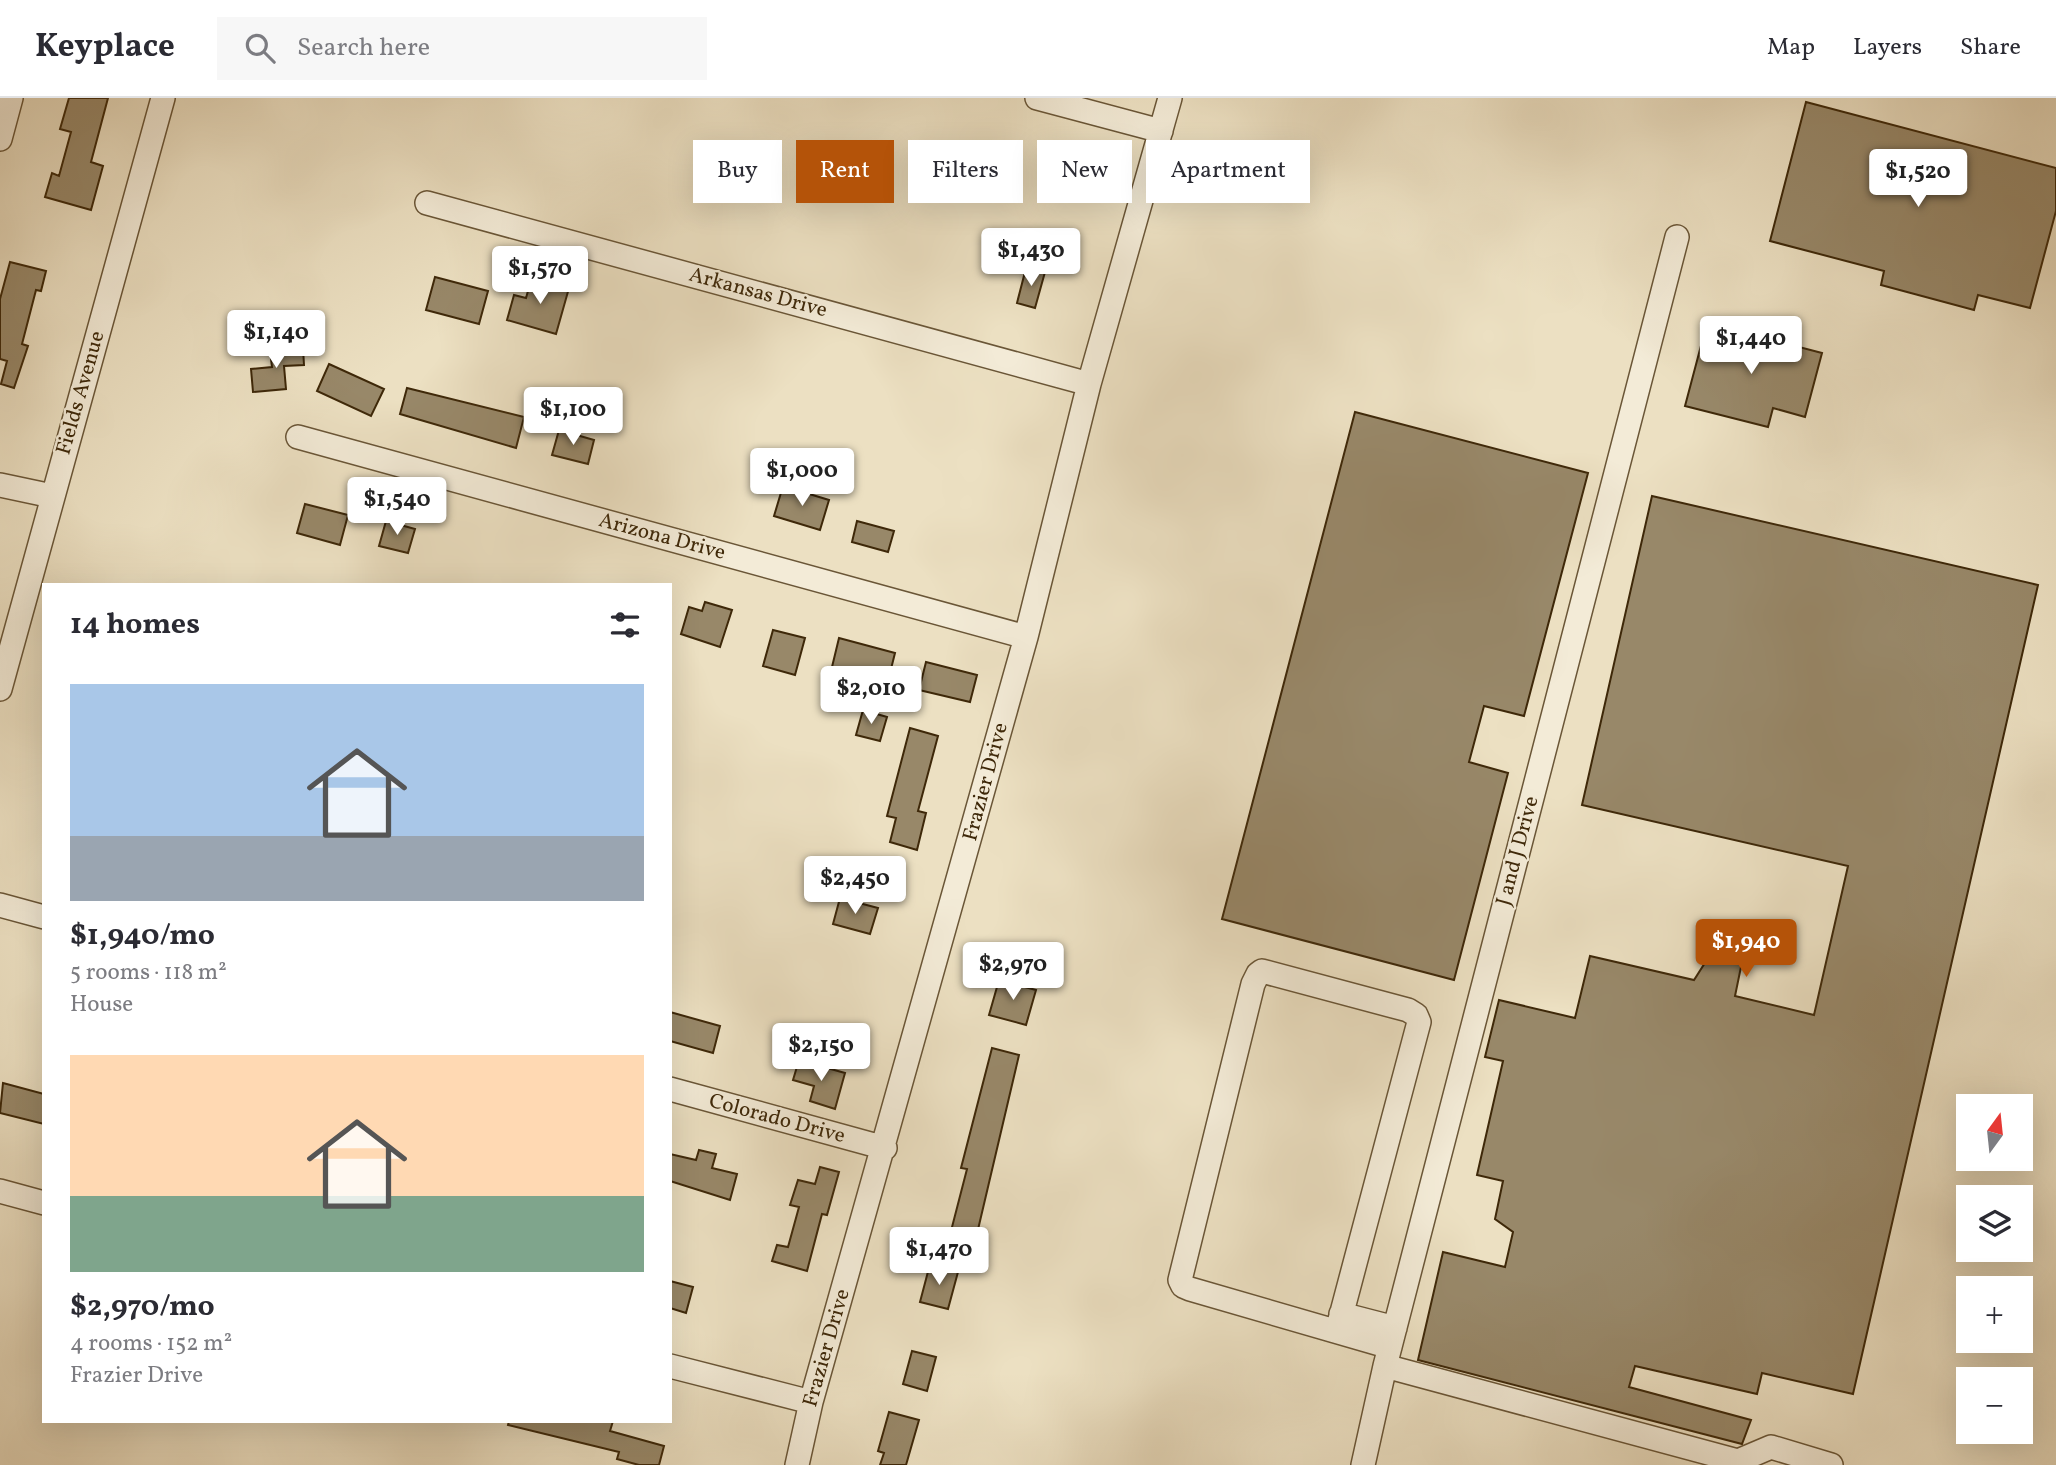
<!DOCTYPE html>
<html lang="en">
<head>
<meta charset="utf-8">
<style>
  body { margin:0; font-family:Vollkorn,serif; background:#f7f7f7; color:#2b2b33; height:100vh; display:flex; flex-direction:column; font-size:26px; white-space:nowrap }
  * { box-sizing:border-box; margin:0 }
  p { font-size:23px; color:#7c7c81 }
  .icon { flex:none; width:38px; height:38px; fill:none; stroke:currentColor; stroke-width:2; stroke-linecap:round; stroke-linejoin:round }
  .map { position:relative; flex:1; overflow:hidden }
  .details { position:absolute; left:42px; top:485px; width:630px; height:840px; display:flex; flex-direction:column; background:#fff; border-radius:0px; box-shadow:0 7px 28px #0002 }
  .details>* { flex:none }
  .top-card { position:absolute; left:693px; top:42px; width:665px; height:63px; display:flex; gap:14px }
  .needle { width:46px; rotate:15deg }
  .buttons { position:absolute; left:1956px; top:996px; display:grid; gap:14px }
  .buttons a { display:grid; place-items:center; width:77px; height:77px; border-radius:0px; background:#fff; box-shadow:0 7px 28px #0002; font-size:35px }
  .price { position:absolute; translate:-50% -60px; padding:0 16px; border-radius:7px; background:#fff; color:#222; font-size:23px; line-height:46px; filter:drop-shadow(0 2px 4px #0008) }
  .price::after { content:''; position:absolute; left:50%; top:42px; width:21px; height:16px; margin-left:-10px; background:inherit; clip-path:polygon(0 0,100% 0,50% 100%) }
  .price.on { background:#b45309; color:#fff }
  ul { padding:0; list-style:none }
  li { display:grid; align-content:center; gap:14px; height:371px; padding:0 28px }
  li span { display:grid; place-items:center; height:217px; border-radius:0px; color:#555 }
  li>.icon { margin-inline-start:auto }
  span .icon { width:126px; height:126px; fill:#fffc; stroke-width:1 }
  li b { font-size:30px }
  h2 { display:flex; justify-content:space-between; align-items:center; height:84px; padding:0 28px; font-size:30px }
  .pill { padding:0 24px; border-radius:0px; background:#fff; box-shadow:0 7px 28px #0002; font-size:24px; line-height:63px }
  .pill.on { background:#b45309; color:#fff }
  header { display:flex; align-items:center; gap:42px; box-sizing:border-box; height:98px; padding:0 35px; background:#fff; border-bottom:2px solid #e1e1e2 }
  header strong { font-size:33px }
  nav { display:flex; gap:38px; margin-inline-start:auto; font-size:24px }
  .search { width:490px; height:63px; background:#f7f7f7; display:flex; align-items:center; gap:18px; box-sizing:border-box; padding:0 24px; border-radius:0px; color:#7c7c81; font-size:26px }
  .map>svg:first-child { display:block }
  .building { fill:#988869; stroke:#3e2809; stroke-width:2 }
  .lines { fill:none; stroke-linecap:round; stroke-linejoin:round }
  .minor-casing { stroke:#6a5637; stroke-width:26 }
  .minor { stroke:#f3ebd7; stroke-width:23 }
  .labels { text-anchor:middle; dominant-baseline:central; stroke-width:5; stroke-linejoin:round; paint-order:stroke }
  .street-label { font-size:21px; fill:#3e2809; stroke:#f3ebd7 }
</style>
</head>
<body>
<header>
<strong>Keyplace</strong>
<div class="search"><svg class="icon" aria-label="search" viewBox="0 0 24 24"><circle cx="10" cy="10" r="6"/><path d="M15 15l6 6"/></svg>Search here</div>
<nav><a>Map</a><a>Layers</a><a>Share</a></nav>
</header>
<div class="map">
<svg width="2056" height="1367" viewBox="0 0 2056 1367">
  <rect width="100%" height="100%" fill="#ece0c2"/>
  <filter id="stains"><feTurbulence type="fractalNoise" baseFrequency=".00286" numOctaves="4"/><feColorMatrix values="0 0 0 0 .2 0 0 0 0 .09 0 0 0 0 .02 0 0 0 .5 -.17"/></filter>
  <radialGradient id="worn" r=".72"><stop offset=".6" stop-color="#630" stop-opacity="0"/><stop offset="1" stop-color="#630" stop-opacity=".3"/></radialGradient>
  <path class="building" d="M 69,0 L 108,0 L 91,64 L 103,68 L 91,112 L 45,99 L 52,75 L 59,78 L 71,34 L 60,31 Z
    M 1806,4 L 2056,70 L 2056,113 L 2030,210 L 1978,197 L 1974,212 L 1881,187 L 1884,173 L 1770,143 Z
    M 996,133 L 1017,139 L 1008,173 L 987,167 Z
    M 10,164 L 46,173 L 41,193 L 36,192 L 22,246 L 28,248 L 14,290 L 1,286 L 7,263 L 0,261 L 0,201 Z
    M 1026,170 L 1045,174 L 1035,210 L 1017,205 Z
    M 435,179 L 488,193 L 479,226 L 426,212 Z
    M 532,179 L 569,190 L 556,236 L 507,222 L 514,197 L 526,200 Z
    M 1707,225 L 1822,255 L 1805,319 L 1773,310 L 1768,329 L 1685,308 Z
    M 303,250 L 304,267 L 284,268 L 286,291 L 253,294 L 251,271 L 272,269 L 270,253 Z
    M 329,266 L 384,291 L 371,318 L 317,293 Z
    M 407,290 L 524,319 L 516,350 L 400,316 Z
    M 1355,314 L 1588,375 L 1524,618 L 1484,608 L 1469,664 L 1508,675 L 1454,882 L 1222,821 Z
    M 559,332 L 594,342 L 588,366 L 552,357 Z
    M 783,388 L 829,402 L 820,432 L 774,418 Z
    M 1652,398 L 2038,487 L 1853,1296 L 1762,1275 L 1757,1296 L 1635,1268 L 1629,1289 L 1751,1322 L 1742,1346 L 1418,1262 L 1443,1154 L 1505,1169 L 1513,1134 L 1495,1121 L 1503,1083 L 1477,1077 L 1503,963 L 1485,959 L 1499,902 L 1575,920 L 1590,858 L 1694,882 L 1710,857 L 1742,864 L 1735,898 L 1814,917 L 1848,768 L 1582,707 Z
    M 305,406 L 348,417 L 340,447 L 297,435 Z
    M 386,423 L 415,431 L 408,455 L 379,448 Z
    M 857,423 L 894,433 L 888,454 L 852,444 Z
    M 705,504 L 732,512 L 720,549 L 681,536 L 689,509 L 702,513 Z
    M 773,532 L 805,540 L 795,577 L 763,568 Z
    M 839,540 L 895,555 L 888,583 L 832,569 Z
    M 926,564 L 977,577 L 970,604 L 919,592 Z
    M 863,612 L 887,619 L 880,643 L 856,637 Z
    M 910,630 L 938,638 L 918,713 L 926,715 L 917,752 L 890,744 L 896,720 L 887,718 Z
    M 840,800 L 878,810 L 870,836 L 833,826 Z
    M 999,882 L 1036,892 L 1026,927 L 989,917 Z
    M 670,914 L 720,928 L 713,955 L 670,943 Z
    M 992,950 L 1019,957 L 976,1140 L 951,1133 L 967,1071 L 961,1070 Z
    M 799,962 L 845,975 L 835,1011 L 810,1003 L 814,988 L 793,982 Z
    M 3,985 L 44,996 L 44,1026 L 0,1015 Z
    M 699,1052 L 716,1056 L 712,1070 L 737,1076 L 730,1102 L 670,1083 L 670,1056 L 696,1062 Z
    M 820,1069 L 839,1074 L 827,1117 L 822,1116 L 807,1173 L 772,1163 L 777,1147 L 788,1149 L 799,1109 L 790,1107 L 798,1082 L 815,1086 Z
    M 930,1166 L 958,1174 L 948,1211 L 920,1204 Z
    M 670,1183 L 693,1189 L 686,1215 L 670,1210 Z
    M 912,1253 L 936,1259 L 927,1293 L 903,1286 Z
    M 889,1314 L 919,1322 L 906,1367 L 880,1367 L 884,1355 L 878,1353 Z
    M 509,1323 L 613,1323 L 610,1333 L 664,1348 L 659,1367 L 639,1367 L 617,1361 L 619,1354 L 508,1327 Z"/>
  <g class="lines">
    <defs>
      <path id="minor" d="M 1037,0 L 1161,33
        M 0,41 L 11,0
        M 427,105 L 1089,286
        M 298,339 L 1026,539
        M 0,387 L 52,398
        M 0,591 L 163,0
        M 0,807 L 44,819
        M 670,991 L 885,1050
        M 0,1093 L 44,1105
        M 1341,1216 L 1395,1230
        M 1337,1233 L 1419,924 L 1416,917 L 1408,912 L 1262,873 L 1258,876 L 1253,886 L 1180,1182 L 1183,1188 L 1190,1191 L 1390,1249
        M 670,1268 L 811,1304
        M 1385,1268 L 1738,1363 L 1771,1349 L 1831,1367
        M 797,1367 L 811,1304 L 1026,539 L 1089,286 L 1170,0
        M 1363,1367 L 1385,1268 L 1677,139"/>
    </defs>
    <use href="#minor" class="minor-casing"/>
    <use href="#minor" class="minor"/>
  </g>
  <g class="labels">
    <g class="street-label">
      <text transform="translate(758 195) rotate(15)">Arkansas Drive</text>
      <text transform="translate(81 295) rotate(-74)">Fields Avenue</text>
      <text transform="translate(662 439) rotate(15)">Arizona Drive</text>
      <text transform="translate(986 684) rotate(-75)">Frazier Drive</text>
      <text transform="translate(1518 753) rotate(-75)">J and J Drive</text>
      <text transform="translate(777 1021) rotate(15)">Colorado Drive</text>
      <text transform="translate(827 1250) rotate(-74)">Frazier Drive</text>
    </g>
  </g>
  <rect width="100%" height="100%" filter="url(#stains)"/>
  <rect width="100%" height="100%" fill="url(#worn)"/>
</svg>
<div class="buttons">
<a><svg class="needle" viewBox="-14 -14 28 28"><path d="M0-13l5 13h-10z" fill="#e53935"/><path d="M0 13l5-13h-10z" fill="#7c7c81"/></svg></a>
<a><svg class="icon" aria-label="layers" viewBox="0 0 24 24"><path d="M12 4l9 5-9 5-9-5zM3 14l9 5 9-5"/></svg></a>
<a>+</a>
<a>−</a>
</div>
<b class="price" style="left:1918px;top:111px">$1,520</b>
<b class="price" style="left:1031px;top:190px">$1,430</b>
<b class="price" style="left:540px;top:208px">$1,570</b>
<b class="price" style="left:276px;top:272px">$1,140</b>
<b class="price" style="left:1751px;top:278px">$1,440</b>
<b class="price" style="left:573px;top:349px">$1,100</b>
<b class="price" style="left:802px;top:410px">$1,000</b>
<b class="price" style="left:397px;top:439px">$1,540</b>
<b class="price" style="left:871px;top:628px">$2,010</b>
<b class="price" style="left:855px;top:818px">$2,450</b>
<b class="price on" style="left:1746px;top:881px">$1,940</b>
<b class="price" style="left:1013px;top:904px">$2,970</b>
<b class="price" style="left:821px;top:985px">$2,150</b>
<b class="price" style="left:939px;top:1189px">$1,470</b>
<div class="top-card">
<a class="pill">Buy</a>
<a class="pill on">Rent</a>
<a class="pill">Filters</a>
<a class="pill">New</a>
<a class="pill">Apartment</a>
</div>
<section class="details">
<h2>14 homes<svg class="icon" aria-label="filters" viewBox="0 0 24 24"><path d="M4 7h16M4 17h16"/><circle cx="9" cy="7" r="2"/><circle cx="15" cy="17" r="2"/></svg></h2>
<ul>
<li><span style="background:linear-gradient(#a9c7e8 70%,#9aa5b1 0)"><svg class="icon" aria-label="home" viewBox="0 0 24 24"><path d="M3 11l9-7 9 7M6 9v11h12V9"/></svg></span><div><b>$1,940/mo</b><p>5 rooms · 118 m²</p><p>House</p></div></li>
<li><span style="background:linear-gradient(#ffd9b3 65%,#7fa58c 0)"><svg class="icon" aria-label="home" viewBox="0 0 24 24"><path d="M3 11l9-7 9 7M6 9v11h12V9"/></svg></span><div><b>$2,970/mo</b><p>4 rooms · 152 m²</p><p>Frazier Drive</p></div></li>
</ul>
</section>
</div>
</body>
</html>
